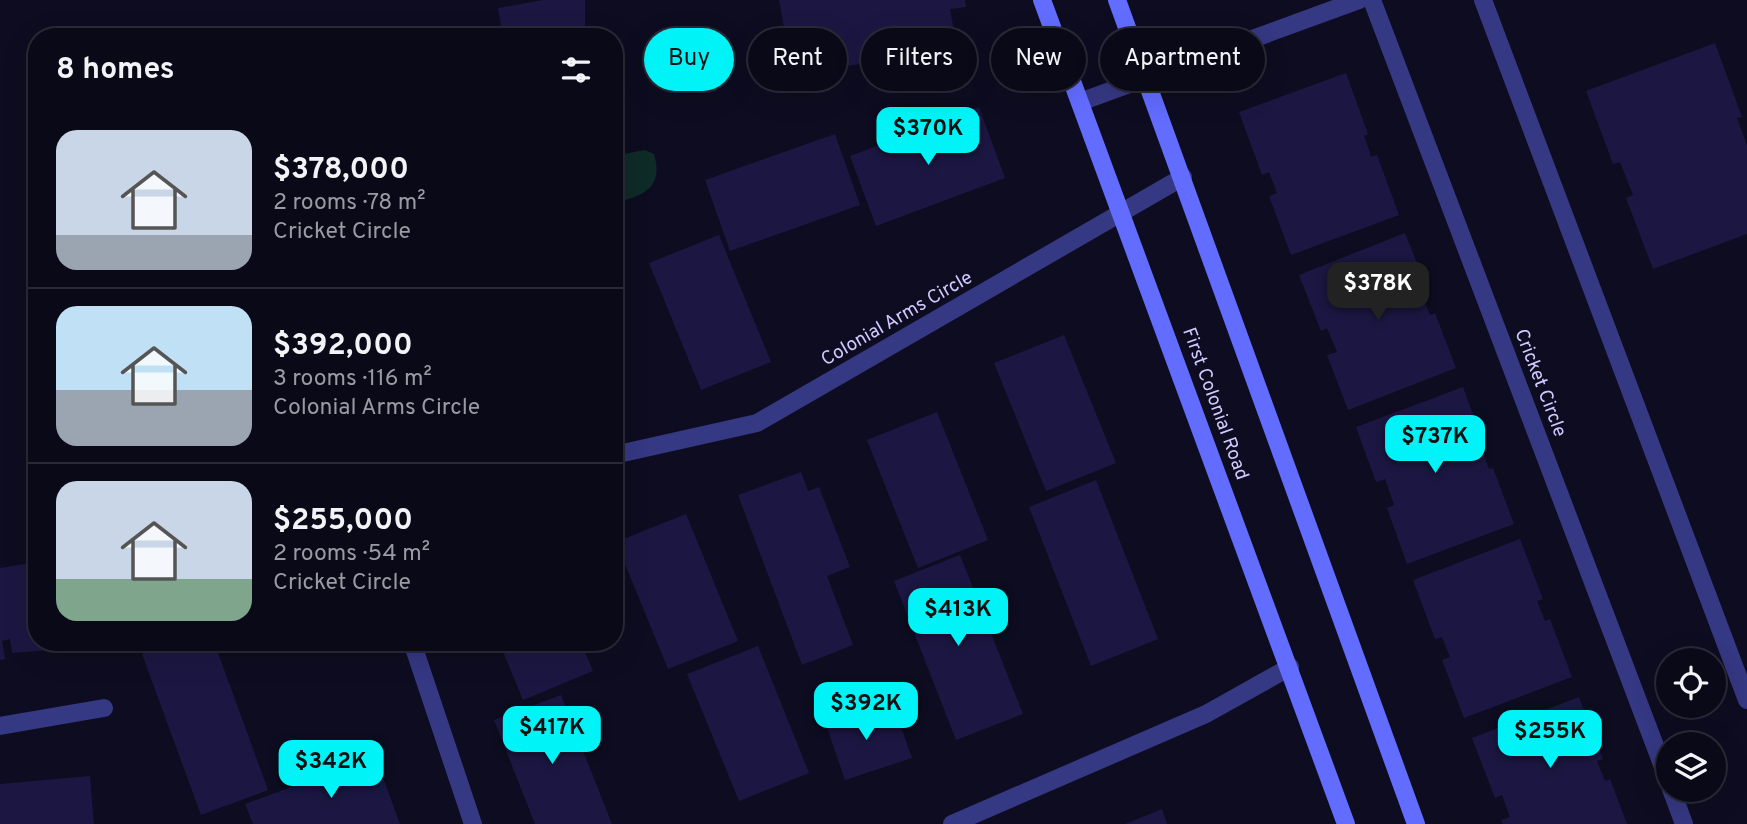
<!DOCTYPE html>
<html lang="en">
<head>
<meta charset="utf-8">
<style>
  body { margin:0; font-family:Overpass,sans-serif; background:#181725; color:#f1f3f6; height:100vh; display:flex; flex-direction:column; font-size:26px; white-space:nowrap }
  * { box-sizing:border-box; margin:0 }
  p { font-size:23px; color:#999aa2 }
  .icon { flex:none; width:38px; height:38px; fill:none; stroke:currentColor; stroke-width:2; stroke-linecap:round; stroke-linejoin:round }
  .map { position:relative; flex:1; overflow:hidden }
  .sheet { position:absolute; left:28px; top:28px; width:595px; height:623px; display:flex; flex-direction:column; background:#0a0918; border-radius:28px; box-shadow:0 7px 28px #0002,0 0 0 2px #2a2a37 }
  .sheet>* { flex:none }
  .hud { position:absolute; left:644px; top:28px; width:665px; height:63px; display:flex; gap:14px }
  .tools { position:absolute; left:1656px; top:648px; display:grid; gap:14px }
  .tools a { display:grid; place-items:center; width:70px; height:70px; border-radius:50%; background:#0a0918; box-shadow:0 7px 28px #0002,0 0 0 2px #2a2a37; font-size:35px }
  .price { position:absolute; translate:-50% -60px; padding:0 16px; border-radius:14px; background:#00f3f6; color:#111; font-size:23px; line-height:46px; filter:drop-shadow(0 2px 4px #0008) }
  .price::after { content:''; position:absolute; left:50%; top:42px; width:21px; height:16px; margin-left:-10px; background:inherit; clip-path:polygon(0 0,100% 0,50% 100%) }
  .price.active { background:#222; color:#fff }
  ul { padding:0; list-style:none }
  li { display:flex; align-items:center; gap:21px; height:175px; padding:0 28px }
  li+li { border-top:2px solid #2a2a37 }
  li span { display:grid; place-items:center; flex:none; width:196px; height:140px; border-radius:21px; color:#555 }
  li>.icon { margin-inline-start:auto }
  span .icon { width:84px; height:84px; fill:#fffc; stroke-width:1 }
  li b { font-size:30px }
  h2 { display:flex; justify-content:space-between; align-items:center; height:84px; padding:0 28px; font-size:30px }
  .chip { padding:0 24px; border-radius:32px; background:#0a0918; box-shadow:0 7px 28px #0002,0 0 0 2px #2a2a37; font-size:24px; line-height:63px }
  .chip.active { background:#00f3f6; color:#111 }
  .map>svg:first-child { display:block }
  .green { fill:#0f2b27 }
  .building { fill:#1c1742 }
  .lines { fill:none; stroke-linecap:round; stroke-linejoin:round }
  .minor { stroke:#353882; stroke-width:18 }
  .secondary { stroke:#626cff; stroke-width:18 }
  .labels { text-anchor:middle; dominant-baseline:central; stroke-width:5; stroke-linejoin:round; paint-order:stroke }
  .street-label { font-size:19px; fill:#cdcbff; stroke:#0e0c20 }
</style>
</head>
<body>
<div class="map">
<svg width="1747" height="824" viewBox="0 0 1747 824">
  <rect width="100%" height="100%" fill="#0e0c20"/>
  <path class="green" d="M 645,150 L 654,154 C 664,188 643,196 614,203 L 614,156 Z"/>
  <path class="building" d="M 543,0 L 585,0 L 585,37 L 503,37 L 498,8 Z
    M 779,0 L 965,0 L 966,7 L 950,9 L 956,42 L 930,47 L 931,52 L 901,58 L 900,53 L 876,57 L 877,62 L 792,73 Z
    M 1715,43 L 1742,117 L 1737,118 L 1747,145 L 1747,234 L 1653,269 L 1626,198 L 1633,195 L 1620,162 L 1613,164 L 1586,91 Z
    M 1346,73 L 1368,134 L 1364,136 L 1370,153 L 1371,157 L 1377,155 L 1399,215 L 1291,255 L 1269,196 L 1277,193 L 1269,172 L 1262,175 L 1239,112 Z
    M 979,107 L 1005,178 L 876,226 L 850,156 Z
    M 835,134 L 860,205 L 730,251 L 705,180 Z
    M 1405,233 L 1428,290 L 1421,293 L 1430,315 L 1435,313 L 1456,368 L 1348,410 L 1327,355 L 1337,352 L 1327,328 L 1321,331 L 1299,275 Z
    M 719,235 L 771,362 L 701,390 L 649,263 Z
    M 1064,335 L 1116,463 L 1046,491 L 994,363 Z
    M 1463,387 L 1484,444 L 1480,446 L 1489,469 L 1493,468 L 1514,524 L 1407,564 L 1387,508 L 1394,505 L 1385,479 L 1376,482 L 1356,427 Z
    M 937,412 L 988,540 L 918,568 L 867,440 Z
    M 801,472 L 808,491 L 819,487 L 850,567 L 827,576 L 853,645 L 802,665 L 738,495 Z
    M 1096,480 L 1158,639 L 1091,666 L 1029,507 Z
    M 686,514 L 738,641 L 668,669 L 616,542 Z
    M 1520,539 L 1543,599 L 1537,601 L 1545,621 L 1550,619 L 1572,677 L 1464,718 L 1442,660 L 1450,657 L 1442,637 L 1435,639 L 1413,580 Z
    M 960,555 L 1023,714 L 956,740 L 894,581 Z
    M 37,562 L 37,642 L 63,643 L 50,646 L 51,650 L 12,653 L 10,639 L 2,641 L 5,659 L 0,660 L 0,568 Z
    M 175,642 L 214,642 L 268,790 L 201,815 L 142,654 Z
    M 499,642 L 581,642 L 593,671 L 523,700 Z
    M 758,646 L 809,773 L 739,801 L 687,674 Z
    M 561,695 L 612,824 L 535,824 L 494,720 Z
    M 1579,697 L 1603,759 L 1597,761 L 1605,781 L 1610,779 L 1627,824 L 1503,824 L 1501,820 L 1510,817 L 1502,795 L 1495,798 L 1472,738 Z
    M 852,706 L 858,722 L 895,710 L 912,758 L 845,780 L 823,716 Z
    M 375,756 L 400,824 L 253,824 L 245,804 Z
    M 90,776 L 94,824 L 0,824 L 0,784 Z
    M 1162,809 L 1167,824 L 1125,824 Z"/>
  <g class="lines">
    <path class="minor" d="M 1372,0 L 1668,780
      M 1483,0 L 1747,700
      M 1080,102 L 1359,0
      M 614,455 L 757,423 L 1183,177
      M 412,642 L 473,824
      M 0,726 L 104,708
      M 1671,789 L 1684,824
      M 952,824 L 1206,714 L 1290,667"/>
    <path class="secondary" d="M 1042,0 L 1346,824
      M 1117,0 L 1416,824"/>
  </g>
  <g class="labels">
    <g class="street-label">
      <text transform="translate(897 319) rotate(-30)">Colonial Arms Circle</text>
      <text transform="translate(1540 383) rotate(69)">Cricket Circle</text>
      <text transform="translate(1215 404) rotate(70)">First Colonial Road</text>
    </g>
  </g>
</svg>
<div class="tools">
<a><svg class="icon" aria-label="locate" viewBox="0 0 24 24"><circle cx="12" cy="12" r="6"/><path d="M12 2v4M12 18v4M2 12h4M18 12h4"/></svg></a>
<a><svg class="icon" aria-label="layers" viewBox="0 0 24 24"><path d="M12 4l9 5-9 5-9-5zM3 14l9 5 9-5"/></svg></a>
</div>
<b class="price" style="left:928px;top:167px">$370K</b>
<b class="price active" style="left:1378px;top:322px">$378K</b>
<b class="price" style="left:1435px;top:475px">$737K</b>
<b class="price" style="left:958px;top:648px">$413K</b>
<b class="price" style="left:866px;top:742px">$392K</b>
<b class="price" style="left:552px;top:766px">$417K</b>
<b class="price" style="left:1550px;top:770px">$255K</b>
<b class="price" style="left:331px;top:800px">$342K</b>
<div class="hud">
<a class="chip active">Buy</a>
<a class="chip">Rent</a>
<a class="chip">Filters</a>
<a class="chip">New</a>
<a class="chip">Apartment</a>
</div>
<section class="sheet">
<h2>8 homes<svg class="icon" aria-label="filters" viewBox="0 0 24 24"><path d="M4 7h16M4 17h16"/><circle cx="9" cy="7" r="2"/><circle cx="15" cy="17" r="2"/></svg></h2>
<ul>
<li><span style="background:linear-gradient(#c9d6e8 75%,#9aa5b1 0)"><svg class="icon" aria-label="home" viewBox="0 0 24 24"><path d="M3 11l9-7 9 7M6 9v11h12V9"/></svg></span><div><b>$378,000</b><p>2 rooms · 78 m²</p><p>Cricket Circle</p></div></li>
<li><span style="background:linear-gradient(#bfe0f5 60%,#9aa5b1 0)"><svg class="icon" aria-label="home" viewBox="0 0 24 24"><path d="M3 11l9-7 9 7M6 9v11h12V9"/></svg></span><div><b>$392,000</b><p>3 rooms · 116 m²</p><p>Colonial Arms Circle</p></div></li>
<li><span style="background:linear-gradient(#c9d6e8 70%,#7fa58c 0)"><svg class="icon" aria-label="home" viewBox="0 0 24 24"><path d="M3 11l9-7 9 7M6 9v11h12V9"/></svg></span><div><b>$255,000</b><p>2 rooms · 54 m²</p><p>Cricket Circle</p></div></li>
</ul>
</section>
</div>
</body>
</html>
